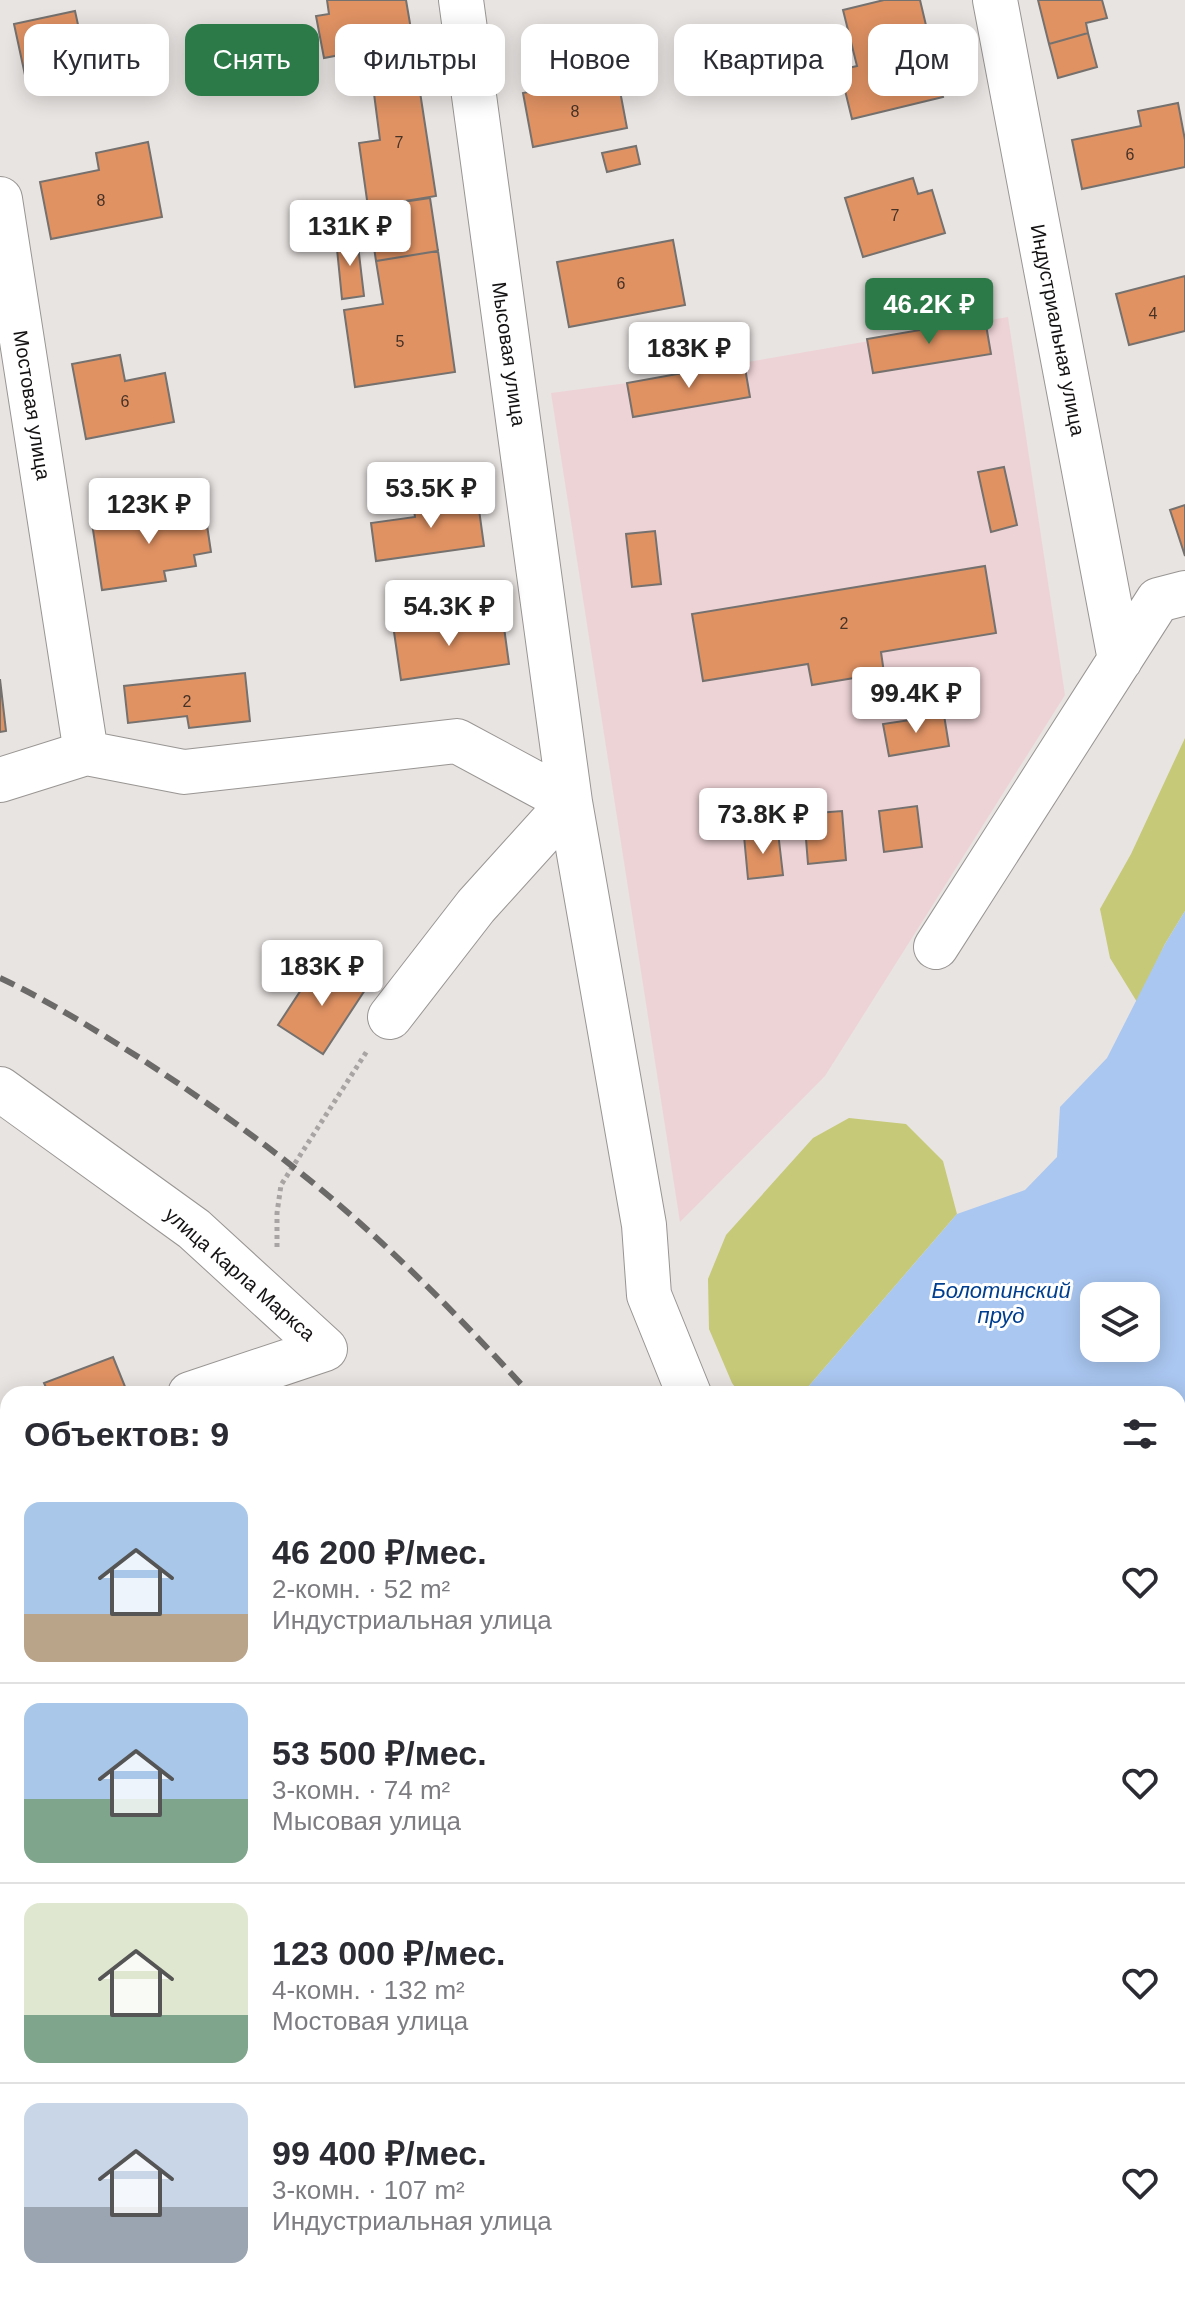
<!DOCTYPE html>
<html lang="ru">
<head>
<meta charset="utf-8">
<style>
  body { margin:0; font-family:Helvetica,sans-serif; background:#f2f2f3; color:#2b2b33; height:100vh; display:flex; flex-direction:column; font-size:30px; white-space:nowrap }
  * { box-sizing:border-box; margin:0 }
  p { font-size:26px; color:#7c7c81 }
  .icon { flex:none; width:44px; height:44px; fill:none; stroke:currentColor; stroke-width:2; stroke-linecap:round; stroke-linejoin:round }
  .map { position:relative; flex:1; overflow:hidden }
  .sheet { position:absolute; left:0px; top:1386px; width:1186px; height:912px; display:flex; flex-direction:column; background:#fff; border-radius:24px 24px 0 0; box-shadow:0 4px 20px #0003 }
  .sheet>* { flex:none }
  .hud { position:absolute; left:24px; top:24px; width:1138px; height:72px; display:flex; gap:16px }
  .tools { position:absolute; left:1080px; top:1282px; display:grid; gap:16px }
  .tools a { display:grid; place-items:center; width:80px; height:80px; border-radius:16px; background:#fff; box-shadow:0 4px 20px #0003; font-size:40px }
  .price { position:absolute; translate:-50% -68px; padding:0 18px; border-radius:8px; background:#fff; color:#222; font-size:26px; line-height:52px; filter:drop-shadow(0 2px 4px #0008) }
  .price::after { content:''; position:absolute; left:50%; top:48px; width:24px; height:18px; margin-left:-12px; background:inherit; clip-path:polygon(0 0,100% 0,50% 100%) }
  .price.selected { background:#2d7a49; color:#fff }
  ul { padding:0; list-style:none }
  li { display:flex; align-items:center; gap:24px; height:200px; padding:0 24px }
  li+li { border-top:2px solid #e1e1e2 }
  li span { display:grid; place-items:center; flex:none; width:224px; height:160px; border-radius:16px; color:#555 }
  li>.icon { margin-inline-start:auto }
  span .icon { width:96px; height:96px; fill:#fffc; stroke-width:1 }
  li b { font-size:34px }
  h2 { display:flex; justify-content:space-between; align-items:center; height:96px; padding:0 24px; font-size:34px }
  .pill { padding:0 28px; border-radius:16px; background:#fff; box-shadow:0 4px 20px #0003; font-size:28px; line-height:72px }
  .pill.selected { background:#2d7a49; color:#fff }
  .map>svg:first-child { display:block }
  .education { fill:#eed3d6 }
  .green { fill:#c6c977 }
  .water { fill:#aac7f1; fill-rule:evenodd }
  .building { fill:#e09263; stroke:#75716f; stroke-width:2 }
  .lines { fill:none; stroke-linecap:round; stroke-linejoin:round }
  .minor-casing { stroke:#989593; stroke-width:46 }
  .path { stroke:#a8a4a3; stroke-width:5; stroke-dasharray:4 4; stroke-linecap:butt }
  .minor { stroke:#fff; stroke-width:44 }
  .rail { stroke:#6c6969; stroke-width:6; stroke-dasharray:16 8; stroke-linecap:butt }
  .labels { text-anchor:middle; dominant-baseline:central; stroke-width:6; stroke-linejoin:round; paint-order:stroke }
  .number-label { font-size:16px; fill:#473226 }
  .street-label { font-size:20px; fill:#141212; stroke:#fff }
  .water-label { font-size:22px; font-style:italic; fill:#003f8f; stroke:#fff }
</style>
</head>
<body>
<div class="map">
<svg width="1185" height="2298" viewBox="0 0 1185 2298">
  <rect width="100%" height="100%" fill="#e8e4e2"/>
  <path class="education" d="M 1008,317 L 1065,695 L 825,1076 L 680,1222 L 551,393 L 627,383 Z"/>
  <path class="green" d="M 1185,738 L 1185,911 L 1165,944 L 1137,1002 L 1110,958 L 1100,909 L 1131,854 Z
    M 849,1118 L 906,1124 L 943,1161 L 957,1214 L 802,1394 L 740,1394 L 732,1383 L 709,1329 L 708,1279 L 726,1235 L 813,1138 Z"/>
  <path class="water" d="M 1185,911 L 1185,1998 L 1178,1995 L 1178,1394 L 802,1394 L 957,1214 L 1025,1190 L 1057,1157 L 1060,1107 L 1107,1058 L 1165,944 ZM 1094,1296 L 1146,1296 L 1146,1348 L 1094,1348 Z
    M 8,1688 L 8,2290 L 1038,2290 L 1039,2298 L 0,2298 L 0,1689 Z"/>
  <path class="building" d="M 327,0 L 406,0 L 413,41 L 324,58 L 316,16 L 329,14 Z
    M 884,0 L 920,0 L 943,97 L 852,119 L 840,70 L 857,66 L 843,10 Z
    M 1038,0 L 1102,0 L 1107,18 L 1086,23 L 1088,33 L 1049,44 Z
    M 75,11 L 86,61 L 25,75 L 14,24 Z
    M 1088,33 L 1097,67 L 1058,78 L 1049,44 Z
    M 617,75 L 627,128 L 533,147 L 523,93 Z
    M 418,79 L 436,196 L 368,207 L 359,143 L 380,140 L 373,86 Z
    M 1178,103 L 1185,140 L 1185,167 L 1082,189 L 1072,140 L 1141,126 L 1138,111 Z
    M 148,142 L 162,217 L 51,239 L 40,182 L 99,170 L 96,153 Z
    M 636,146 L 640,164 L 607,172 L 602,153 Z
    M 913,178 L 918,194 L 932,190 L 945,233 L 863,257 L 845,198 Z
    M 430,198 L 438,251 L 376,261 L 368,207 Z
    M 357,237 L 364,296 L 342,299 L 336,239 Z
    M 673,240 L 685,305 L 569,327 L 557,262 Z
    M 438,251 L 455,372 L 355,387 L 344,310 L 383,304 L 376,261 Z
    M 1185,276 L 1185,331 L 1129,345 L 1116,294 Z
    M 985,319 L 991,354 L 873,373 L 867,339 Z
    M 120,355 L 125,381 L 165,373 L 174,422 L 86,439 L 72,364 Z
    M 744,362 L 750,397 L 633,417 L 627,383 Z
    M 1004,467 L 1017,525 L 991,532 L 978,472 Z
    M 477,495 L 484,546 L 376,561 L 371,523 L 415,517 L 413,504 Z
    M 204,505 L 211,552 L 194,555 L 196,566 L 164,571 L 166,581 L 102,590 L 92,523 Z
    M 1185,505 L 1185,556 L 1170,510 Z
    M 655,531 L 661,584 L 632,587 L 626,534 Z
    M 985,566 L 996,633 L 881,652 L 884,673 L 812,685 L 808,664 L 703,681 L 692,614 Z
    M 443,618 L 444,628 L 503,620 L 509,664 L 401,680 L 393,625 Z
    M 245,673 L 250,721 L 189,728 L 187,716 L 128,723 L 124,686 Z
    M 0,679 L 6,731 L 0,732 Z
    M 944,715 L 949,746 L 889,756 L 883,724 Z
    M 917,806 L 922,847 L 884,852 L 879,811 Z
    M 842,811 L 846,860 L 808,864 L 804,814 Z
    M 778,832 L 783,875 L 748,879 L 744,836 Z
    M 320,961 L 365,990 L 323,1054 L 278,1025 Z
    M 113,1357 L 128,1394 L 49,1394 L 44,1383 Z"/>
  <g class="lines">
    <defs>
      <path id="minor" d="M 461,0 L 570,802 L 644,1225 L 649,1295 L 689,1394
        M 995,0 L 1120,660
        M 0,199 L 86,753
        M 0,780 L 86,753 L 184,772 L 457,741 L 570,802
        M 936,947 L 1158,600 L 1185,593
        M 390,1017 L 476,906 L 570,802
        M 0,1089 L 194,1229 L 325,1349 L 190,1394
        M 0,1465 L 8,1461
        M 1175,2290 L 1177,2298"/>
    </defs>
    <use href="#minor" class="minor-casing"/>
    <path class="path" d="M 277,1247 L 277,1213 L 281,1185 L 367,1051"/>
    <use href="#minor" class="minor"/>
    <path class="rail" d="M 0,978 C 49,1001 97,1031 143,1060 C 207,1102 271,1147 330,1197 C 401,1257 467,1325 530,1394
      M 1098,2290 L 1101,2298"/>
  </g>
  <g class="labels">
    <g class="number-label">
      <text x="575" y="111">8</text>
      <text x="399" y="142">7</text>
      <text x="1130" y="154">6</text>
      <text x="101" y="200">8</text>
      <text x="895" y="215">7</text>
      <text x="621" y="283">6</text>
      <text x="1153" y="313">4</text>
      <text x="400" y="341">5</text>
      <text x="125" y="401">6</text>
      <text x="844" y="623">2</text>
      <text x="187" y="701">2</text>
    </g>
    <g class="street-label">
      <text transform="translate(1058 330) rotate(79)">Индустриальная улица</text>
      <text transform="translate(509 354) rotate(82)">Мысовая улица</text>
      <text transform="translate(32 405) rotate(81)">Мостовая улица</text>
      <text transform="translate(240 1274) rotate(41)">улица Карла Маркса</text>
    </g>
    <g class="water-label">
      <text x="1001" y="1290">Болотинский<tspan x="1001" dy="25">пруд</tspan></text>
    </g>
  </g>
</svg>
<div class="tools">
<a><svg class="icon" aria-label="layers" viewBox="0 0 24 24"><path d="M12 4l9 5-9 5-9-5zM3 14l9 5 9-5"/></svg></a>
</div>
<b class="price" style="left:350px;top:268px">131K ₽</b>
<b class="price selected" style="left:929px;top:346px">46.2K ₽</b>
<b class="price" style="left:689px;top:390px">183K ₽</b>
<b class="price" style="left:431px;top:530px">53.5K ₽</b>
<b class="price" style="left:149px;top:546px">123K ₽</b>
<b class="price" style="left:449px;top:648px">54.3K ₽</b>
<b class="price" style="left:916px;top:735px">99.4K ₽</b>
<b class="price" style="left:763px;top:856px">73.8K ₽</b>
<b class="price" style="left:322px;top:1008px">183K ₽</b>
<div class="hud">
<a class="pill">Купить</a>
<a class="pill selected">Снять</a>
<a class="pill">Фильтры</a>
<a class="pill">Новое</a>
<a class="pill">Квартира</a>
<a class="pill">Дом</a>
</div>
<section class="sheet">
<h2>Объектов: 9<svg class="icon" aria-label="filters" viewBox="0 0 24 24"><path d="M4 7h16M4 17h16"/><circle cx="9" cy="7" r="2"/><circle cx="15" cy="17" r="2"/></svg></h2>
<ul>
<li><span style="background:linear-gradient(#a9c7e8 70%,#b9a48a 0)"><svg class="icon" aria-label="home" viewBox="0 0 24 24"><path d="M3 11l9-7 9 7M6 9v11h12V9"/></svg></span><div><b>46 200 ₽/мес.</b><p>2-комн. · 52 m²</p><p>Индустриальная улица</p></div><svg class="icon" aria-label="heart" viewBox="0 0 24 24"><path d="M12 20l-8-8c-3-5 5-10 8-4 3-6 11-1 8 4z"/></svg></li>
<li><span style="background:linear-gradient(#a9c7e8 60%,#7fa58c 0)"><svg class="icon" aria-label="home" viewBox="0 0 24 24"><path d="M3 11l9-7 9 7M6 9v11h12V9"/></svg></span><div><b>53 500 ₽/мес.</b><p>3-комн. · 74 m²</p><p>Мысовая улица</p></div><svg class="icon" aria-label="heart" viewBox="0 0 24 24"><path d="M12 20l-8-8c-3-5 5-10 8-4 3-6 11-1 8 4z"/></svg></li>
<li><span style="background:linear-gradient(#dfe7d0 70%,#7fa58c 0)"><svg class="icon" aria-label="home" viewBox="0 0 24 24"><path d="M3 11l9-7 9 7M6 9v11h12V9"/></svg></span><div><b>123 000 ₽/мес.</b><p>4-комн. · 132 m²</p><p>Мостовая улица</p></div><svg class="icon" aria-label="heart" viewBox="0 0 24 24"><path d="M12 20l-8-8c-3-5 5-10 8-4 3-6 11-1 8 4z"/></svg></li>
<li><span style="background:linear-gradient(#c9d6e8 65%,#9aa5b1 0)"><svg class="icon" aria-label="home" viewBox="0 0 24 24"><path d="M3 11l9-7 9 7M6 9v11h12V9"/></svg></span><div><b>99 400 ₽/мес.</b><p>3-комн. · 107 m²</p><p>Индустриальная улица</p></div><svg class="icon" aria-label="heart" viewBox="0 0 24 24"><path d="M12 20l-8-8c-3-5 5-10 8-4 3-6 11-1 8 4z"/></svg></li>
</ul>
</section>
</div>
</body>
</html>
